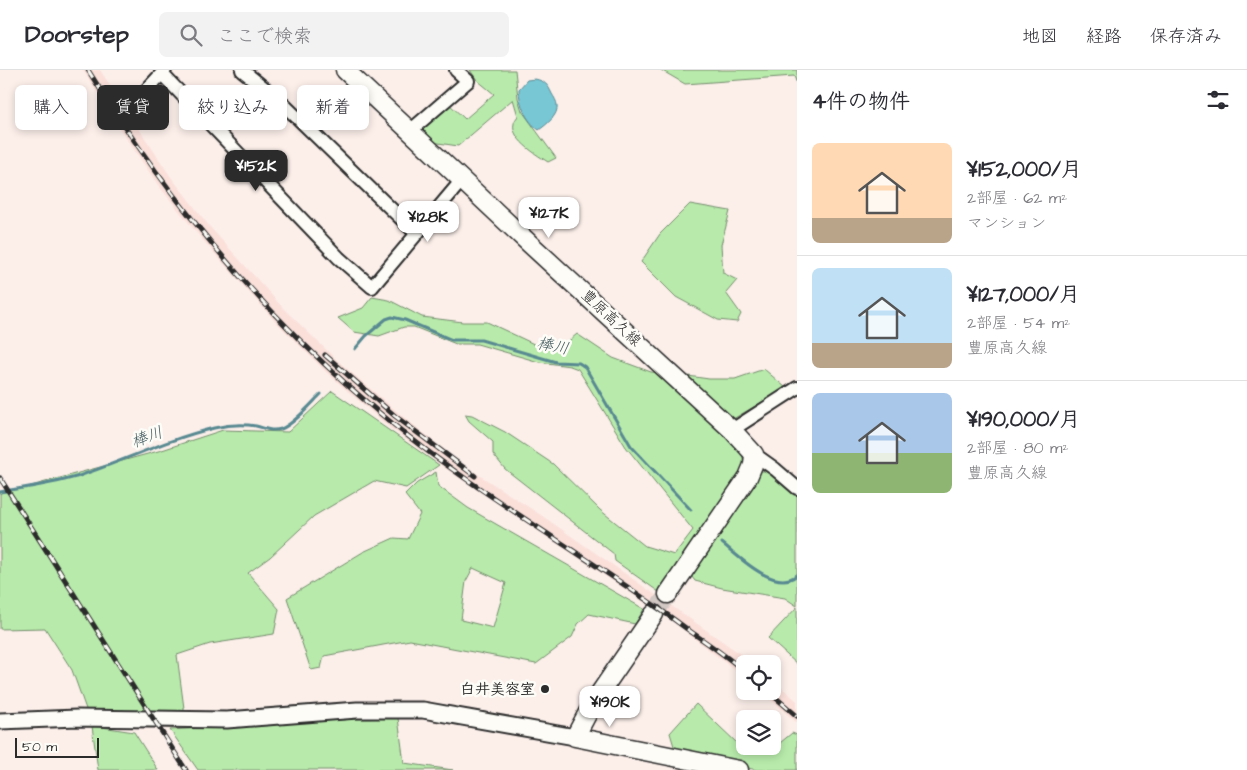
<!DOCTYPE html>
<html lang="ja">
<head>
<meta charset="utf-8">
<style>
  body { margin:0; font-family:"Architects Daughter","Klee One",sans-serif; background:#f2f2f3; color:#2b2b33; height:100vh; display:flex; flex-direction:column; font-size:19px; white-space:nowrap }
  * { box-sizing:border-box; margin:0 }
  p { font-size:16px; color:#7c7c81 }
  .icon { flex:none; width:28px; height:28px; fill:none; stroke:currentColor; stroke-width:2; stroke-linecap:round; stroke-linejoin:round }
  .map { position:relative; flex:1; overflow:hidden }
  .details { display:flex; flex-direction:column; background:#fff; width:450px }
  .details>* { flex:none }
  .hud { position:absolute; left:15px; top:15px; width:475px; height:45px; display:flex; gap:10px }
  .tools { position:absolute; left:736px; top:585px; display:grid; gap:10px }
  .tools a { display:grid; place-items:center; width:45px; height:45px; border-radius:8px; background:#fff; box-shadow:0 2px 8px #0003; font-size:25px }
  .scale { position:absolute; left:15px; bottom:12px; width:84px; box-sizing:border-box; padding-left:5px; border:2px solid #2b2b2b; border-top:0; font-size:14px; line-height:18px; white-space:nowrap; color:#2b2b2b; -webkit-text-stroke:4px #fdfcf7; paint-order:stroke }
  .price { position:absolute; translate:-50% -42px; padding:0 11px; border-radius:10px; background:#fff; color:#222; font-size:16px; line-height:32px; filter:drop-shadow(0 1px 2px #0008) }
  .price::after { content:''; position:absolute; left:50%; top:30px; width:15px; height:11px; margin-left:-8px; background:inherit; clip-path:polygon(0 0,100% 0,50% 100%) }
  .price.active { background:#2b2b2b; color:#fff }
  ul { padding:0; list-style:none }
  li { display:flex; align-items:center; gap:15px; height:125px; padding:0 15px }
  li+li { border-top:1px solid #e1e1e2 }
  li span { display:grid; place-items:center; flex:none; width:140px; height:100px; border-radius:8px; color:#555 }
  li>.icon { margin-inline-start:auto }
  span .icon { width:60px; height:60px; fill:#fffc; stroke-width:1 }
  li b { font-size:21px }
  h2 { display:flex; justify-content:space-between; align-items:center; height:60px; padding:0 15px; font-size:21px }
  .chip { padding:0 18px; border-radius:8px; background:#fff; box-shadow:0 2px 8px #0003; font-size:18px; line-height:45px }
  .chip.active { background:#2b2b2b; color:#fff }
  header { display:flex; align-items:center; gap:30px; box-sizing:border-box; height:70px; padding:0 25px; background:#fff; border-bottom:1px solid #e1e1e2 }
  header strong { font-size:24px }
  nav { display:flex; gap:28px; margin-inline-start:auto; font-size:18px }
  .search { width:350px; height:45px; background:#f2f2f3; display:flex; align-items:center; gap:12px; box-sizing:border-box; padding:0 18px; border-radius:8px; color:#7c7c81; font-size:19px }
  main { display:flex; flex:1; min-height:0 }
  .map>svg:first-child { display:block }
  .built { fill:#fbe0da }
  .green { fill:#b8ebab; stroke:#728b6b; fill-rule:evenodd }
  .water { fill:#78c7d5; stroke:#598991 }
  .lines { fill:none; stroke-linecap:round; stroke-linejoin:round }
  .stream { stroke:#598991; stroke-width:3 }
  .secondary-tunnel { stroke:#d2c8c4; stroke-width:18; stroke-dasharray:18 9; stroke-linecap:butt }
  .minor-casing { stroke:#2b2b2b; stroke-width:16 }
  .tertiary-casing { stroke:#2b2b2b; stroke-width:19 }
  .secondary-casing { stroke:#2b2b2b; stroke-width:21 }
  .minor { stroke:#fdfcf7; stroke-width:12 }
  .tertiary { stroke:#fdfcf7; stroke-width:15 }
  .secondary { stroke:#fdfcf7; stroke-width:18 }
  .rail-casing { stroke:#2b2b2b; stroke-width:5 }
  .rail { stroke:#fdfcf7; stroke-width:3; stroke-dasharray:9; stroke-linecap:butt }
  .poi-dot { fill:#2b2b2b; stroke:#fdfcf7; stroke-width:2 }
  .labels { text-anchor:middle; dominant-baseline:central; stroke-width:5; stroke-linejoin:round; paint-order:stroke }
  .street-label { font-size:15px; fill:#2b2b2b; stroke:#fdfcf7 }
  .poi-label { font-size:15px; font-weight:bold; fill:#2b2b2b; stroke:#fdfcf7; text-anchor:end }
  .water-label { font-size:16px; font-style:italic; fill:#425a5e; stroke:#fdfcf7 }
</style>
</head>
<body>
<header>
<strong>Doorstep</strong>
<div class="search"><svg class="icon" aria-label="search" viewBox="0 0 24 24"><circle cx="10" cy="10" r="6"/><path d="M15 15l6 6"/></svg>ここで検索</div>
<nav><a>地図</a><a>経路</a><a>保存済み</a></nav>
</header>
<main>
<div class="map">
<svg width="797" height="700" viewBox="0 0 797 700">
  <rect width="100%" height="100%" fill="#fcefea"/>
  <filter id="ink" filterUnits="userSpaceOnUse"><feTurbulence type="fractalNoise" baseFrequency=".02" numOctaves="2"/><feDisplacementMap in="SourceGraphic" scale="10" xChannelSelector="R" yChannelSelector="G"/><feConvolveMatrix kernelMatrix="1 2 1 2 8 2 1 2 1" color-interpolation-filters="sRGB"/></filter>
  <g filter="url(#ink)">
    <path class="built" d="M 83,0 L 100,0 L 171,107 L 210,157 L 284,239 L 338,291 L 400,344 L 462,394 L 541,445 L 742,585 L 753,594 L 745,594 L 745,608 L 668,548 L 455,405 L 390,358 L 327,303 L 273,249 L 200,167 L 158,115 L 117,55 Z
      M 773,610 L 797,631 L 797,653 L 761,621 L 772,621 Z"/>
    <path class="green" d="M 470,0 L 515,0 L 518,28 L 522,41 L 556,88 L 548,92 C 534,83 502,64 518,46 L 513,29 L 458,76 L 432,72 L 418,60 L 448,33 L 465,49 L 494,24 L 477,10 Z
      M 661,0 L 797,0 L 797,14 L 794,6 L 685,14 Z
      M 690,134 L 730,141 L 721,175 L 723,203 L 737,210 L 726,223 L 741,244 L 737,252 L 718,250 L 676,227 L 641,192 L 660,164 Z
      M 372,227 L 389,230 L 422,247 L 463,252 L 487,252 L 536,275 L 558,280 L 577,264 L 613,288 L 651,302 L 662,303 L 738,377 C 745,390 745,392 739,406 L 659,522 L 615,491 L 614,484 L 505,399 L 493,384 L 493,372 L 469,351 L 465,344 L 472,345 L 505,362 L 553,394 L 600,440 L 645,476 L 674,485 L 693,460 L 626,377 L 578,299 L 570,296 L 539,292 L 477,274 L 456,274 L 414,257 L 404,257 L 379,266 L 354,262 L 338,248 L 363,238 Z
      M 764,299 L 786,318 L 733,349 L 688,306 L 709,309 L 735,309 Z
      M 332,321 L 439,395 L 406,418 L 374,411 L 314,446 L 270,487 L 248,503 L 279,539 L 274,564 L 210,574 L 177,585 L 185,646 L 95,656 L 134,662 L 158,700 L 98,700 L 92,656 L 72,600 L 45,558 L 0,559 L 0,423 L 20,419 L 162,380 L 223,360 L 288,362 Z
      M 760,401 L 771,401 L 797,426 L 797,536 L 785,528 L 722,518 L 695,511 L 689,503 Z
      M 436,402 L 438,416 L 468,438 L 644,539 L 635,554 L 589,544 L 578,554 L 572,567 L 536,594 L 410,570 L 324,586 L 321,598 L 311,600 L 287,528 L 363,482 L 394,468 L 408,469 L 420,444 L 405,425 L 417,413 ZM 473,498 L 506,513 L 493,558 L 461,550 L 466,511 Z
      M 797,537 L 797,594 L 768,568 Z
      M 696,634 L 738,674 L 758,681 L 769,682 L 792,663 L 797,665 L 797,700 L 757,700 L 676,683 L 670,663 Z
      M 398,648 L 404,693 L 453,700 L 198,700 L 170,660 L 355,649 Z"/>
    <path class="water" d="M 535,9 C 545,11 548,15 552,24 C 554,27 557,32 557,35 C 559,45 546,55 539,60 C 526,51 519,34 519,19 L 527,10 Z"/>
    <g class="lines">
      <path class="stream" d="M 355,279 L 366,266 L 386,249 L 392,247 L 405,250 L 452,270 L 481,270 L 556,292 L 579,293 L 585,297 L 631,376 L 691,440
        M 0,422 C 27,417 56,414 82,405 C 126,390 168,369 214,358 C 227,355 243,354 256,356 C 265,358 271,362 281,359 C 294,354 311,334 321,324
        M 722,473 C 739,487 775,523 797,505"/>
      <path class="secondary-tunnel" d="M 654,544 L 668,524"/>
      <defs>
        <path id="minor" d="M 242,0 L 279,30 L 417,164
          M 162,4 L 339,188 L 372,217 L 462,110
          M 142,25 L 165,0
          M 410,61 L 468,11 L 456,0
          M 732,360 L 797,318
          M 754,384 L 775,399 L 797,418"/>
        <path id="tertiary" d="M 0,651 L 77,648 L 227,650 L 357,640 L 423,640 L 575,667"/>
        <path id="secondary" d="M 345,0 L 530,174 L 732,360 L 754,384 L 753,395 L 748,407 L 668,524
          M 654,544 L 593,633 L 575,667 L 739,700"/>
      </defs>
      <use href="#minor" class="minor-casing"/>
      <use href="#tertiary" class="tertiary-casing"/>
      <use href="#secondary" class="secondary-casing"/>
      <use href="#minor" class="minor"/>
      <use href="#tertiary" class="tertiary"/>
      <use href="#secondary" class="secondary"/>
      <defs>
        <path id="rail" d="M 88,0 C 185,157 307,297 459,404 C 534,457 613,504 687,559 C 707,573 727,586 745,602
          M 325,285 L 395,346 L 475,406
          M 0,408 L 186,700
          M 768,621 L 797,646"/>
      </defs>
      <use href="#rail" class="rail-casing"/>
      <use href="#rail" class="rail"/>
    </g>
  </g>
  <circle class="poi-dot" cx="545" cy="619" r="5"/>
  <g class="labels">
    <g class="street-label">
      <text transform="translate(611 248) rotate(43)">豊原高久線</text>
    </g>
    <g class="poi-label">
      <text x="535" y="619">白井美容室</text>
    </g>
    <g class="water-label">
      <text transform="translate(553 276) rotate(11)">棒川</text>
      <text transform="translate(147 367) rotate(-20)">棒川</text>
    </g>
  </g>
</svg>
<div class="tools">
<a><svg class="icon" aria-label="locate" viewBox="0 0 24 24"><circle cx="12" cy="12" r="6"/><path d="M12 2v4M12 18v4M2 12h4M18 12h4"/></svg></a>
<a><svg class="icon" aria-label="layers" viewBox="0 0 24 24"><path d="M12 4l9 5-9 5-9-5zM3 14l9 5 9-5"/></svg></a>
</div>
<div class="scale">50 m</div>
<b class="price active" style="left:256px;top:122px">¥152K</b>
<b class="price" style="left:549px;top:169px">¥127K</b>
<b class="price" style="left:428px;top:173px">¥128K</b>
<b class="price" style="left:610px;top:658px">¥190K</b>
<div class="hud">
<a class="chip">購入</a>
<a class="chip active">賃貸</a>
<a class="chip">絞り込み</a>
<a class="chip">新着</a>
</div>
</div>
<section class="details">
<h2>4件の物件<svg class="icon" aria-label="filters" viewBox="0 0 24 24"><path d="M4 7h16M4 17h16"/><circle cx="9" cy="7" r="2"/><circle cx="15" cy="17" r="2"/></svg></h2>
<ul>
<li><span style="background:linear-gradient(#ffd9b3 75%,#b9a48a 0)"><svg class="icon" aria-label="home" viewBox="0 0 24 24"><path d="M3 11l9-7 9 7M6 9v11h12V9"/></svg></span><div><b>¥152,000/月</b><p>2部屋 · 62 m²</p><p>マンション</p></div></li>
<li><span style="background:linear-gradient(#bfe0f5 75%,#b9a48a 0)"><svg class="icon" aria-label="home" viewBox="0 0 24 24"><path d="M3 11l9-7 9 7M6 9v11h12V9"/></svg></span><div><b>¥127,000/月</b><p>2部屋 · 54 m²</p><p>豊原高久線</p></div></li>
<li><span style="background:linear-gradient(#a9c7e8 60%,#8fb573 0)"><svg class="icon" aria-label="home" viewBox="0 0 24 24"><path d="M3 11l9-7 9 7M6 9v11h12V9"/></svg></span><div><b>¥190,000/月</b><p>2部屋 · 80 m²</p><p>豊原高久線</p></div></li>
</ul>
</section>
</main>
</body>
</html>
